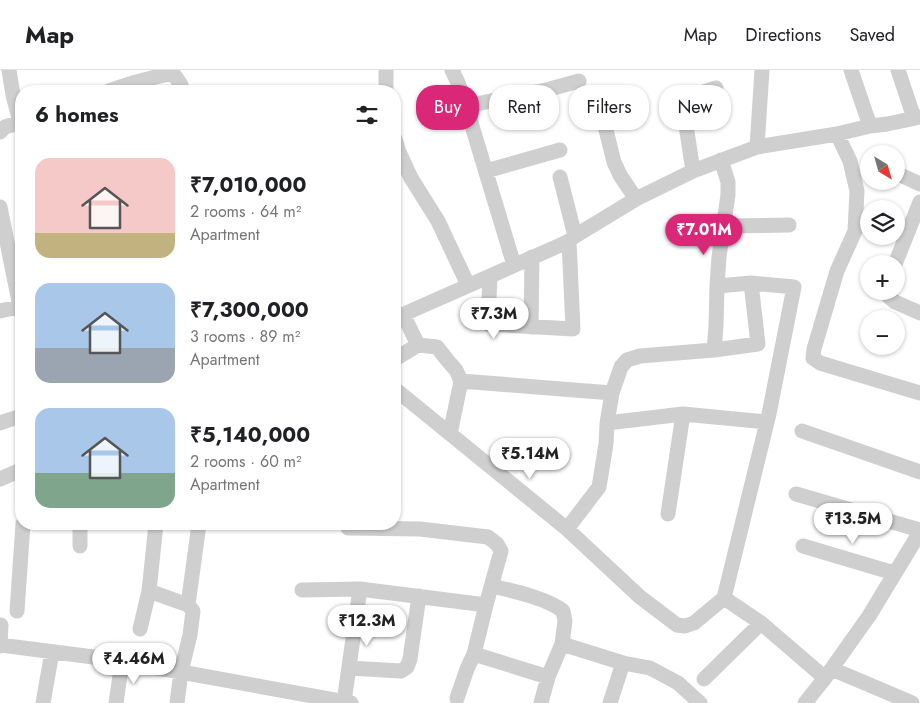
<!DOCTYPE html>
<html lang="en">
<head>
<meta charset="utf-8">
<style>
  body { margin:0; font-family:Jost,sans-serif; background:#f6f6f6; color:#202124; height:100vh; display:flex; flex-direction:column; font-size:19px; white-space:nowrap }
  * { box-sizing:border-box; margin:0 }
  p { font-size:16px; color:#757577 }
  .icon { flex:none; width:28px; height:28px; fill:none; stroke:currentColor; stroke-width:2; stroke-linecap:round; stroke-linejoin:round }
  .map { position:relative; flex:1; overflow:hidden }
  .drawer { position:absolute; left:15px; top:15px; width:386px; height:445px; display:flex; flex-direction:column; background:#fff; border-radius:20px; box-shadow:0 1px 4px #0004 }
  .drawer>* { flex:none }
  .banner { position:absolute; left:416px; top:15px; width:429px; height:45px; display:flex; gap:10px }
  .needle { width:32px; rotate:143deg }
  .buttons { position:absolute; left:860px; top:75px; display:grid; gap:10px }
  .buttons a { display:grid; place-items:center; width:45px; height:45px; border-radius:50%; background:#fff; box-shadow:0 1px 4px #0004; font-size:25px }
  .price { position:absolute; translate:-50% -42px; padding:0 11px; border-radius:18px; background:#fff; color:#222; font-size:16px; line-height:32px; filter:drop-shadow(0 1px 2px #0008) }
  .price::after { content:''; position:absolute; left:50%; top:30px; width:15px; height:11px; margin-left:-8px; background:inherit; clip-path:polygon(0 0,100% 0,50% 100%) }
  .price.selected { background:#db2777; color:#fff }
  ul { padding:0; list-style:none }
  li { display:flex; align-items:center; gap:15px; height:125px; padding:0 20px }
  li span { display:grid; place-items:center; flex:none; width:140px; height:100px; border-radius:15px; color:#555 }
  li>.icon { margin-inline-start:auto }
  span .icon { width:60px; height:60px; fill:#fffc; stroke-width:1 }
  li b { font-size:21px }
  h2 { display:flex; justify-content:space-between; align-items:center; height:60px; padding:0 20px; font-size:21px }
  .pill { padding:0 18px; border-radius:20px; background:#fff; box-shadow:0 1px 4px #0004; font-size:18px; line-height:45px }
  .pill.selected { background:#db2777; color:#fff }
  header { display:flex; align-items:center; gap:30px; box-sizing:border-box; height:70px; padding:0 25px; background:#fff; border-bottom:1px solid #e0e0e0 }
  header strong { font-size:24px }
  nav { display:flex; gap:28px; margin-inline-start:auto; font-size:18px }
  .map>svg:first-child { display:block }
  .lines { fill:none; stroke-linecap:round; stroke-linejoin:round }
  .minor { stroke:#cfcfcf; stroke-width:15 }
</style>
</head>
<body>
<header>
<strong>Map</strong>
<nav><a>Map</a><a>Directions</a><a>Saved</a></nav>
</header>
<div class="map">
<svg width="920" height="633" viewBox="0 0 920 633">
  <rect width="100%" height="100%" fill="#fff"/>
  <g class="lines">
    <path class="minor" d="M 9,0 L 13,25 L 20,52
      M 452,0 L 459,15 L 466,36 L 514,195
      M 851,0 L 870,56
      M 898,0 L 914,48
      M 108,21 L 132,13 L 168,4 L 175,6 L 181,15 L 183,21
      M 386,21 L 386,0
      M 466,36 L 546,20 L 579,11
      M 606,60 L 614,92 L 620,105 L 636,129
      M 0,62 L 5,57 L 21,52
      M 837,64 L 850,91 L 857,121 L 855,161 L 837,201 L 814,279 L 813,288 L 820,293 L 920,323
      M 395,69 L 399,82 L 411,108 L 438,151 L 468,215
      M 757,77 L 762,0
      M 486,101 L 560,80
      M 693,101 L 682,29 L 716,18
      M 896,103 L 920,114
      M 560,107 L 575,166
      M 0,137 L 21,242
      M 724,156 L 789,155
      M 895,194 L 920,132
      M 490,206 L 488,254 L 573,259 L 569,171
      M 717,216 L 751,213
      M 888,221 L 888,226 L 895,232 L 920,243
      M 0,241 L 19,237
      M 395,248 L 556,177 L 569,171 L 575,166 L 636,129 L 693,101 L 757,77 L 837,64 L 870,56 L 887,54 L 920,47
      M 531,257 L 532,187
      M 418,275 L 437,277 L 448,291 L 456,300 L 461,311
      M 714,280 L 716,257 L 717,216 L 719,187 L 728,125 L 728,112 L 721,90
      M 395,289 L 418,275 L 403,244
      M 395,319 L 567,459 L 640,527 L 677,555 L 685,556 L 694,553 L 724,528 L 769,344 L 794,217 L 751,213 L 758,274 L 714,280 L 640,286 L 627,290 L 621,297 L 612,323 L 461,311 L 450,364
      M 612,323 L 607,353 L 683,344 L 767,352
      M 0,353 L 21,346
      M 802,361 L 920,402
      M 0,409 L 21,400
      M 796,424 L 920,460
      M 668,444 L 683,344
      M 80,454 L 80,476
      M 348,454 L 348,458 L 420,459 L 488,467 L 497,474 L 501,481 L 486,535
      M 567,459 L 599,417 L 606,374 L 607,353
      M 803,476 L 894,503
      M 492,516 C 513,521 546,528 563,541 L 565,551 L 562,574
      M 302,520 L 360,519 L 486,535 L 474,584 L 548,607
      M 149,521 L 188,535 L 193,541 L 190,565 L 181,602 L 351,633
      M 724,528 L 761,553 L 825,608
      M 188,535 L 199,454
      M 17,541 L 23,454
      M 140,559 L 149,521 L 156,454
      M 0,575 L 101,588 L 181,602 L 177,633
      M 0,576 L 1,555
      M 349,598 L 401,601 L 407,597 L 410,589 L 419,526
      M 832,599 L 912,633
      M 704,609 L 761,553
      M 457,628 L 467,599 L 474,584
      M 344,632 L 360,519
      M 43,633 L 52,582
      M 116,633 L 122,592
      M 541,633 L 548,607 L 562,574 L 623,593 L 650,598 L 678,613 L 700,633
      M 610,633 L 623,593
      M 805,633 L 825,608 L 869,546 L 920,462"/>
  </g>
</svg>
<div class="buttons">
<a><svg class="needle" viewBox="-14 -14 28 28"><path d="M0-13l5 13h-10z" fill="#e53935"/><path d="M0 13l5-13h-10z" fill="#757577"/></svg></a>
<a><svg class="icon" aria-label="layers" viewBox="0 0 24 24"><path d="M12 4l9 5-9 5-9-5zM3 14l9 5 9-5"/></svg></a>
<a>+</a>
<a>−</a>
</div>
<b class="price selected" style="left:704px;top:186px">₹7.01M</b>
<b class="price" style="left:494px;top:270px">₹7.3M</b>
<b class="price" style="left:530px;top:410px">₹5.14M</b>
<b class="price" style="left:853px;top:475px">₹13.5M</b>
<b class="price" style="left:367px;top:577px">₹12.3M</b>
<b class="price" style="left:134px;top:615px">₹4.46M</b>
<div class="banner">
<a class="pill selected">Buy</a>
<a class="pill">Rent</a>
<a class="pill">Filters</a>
<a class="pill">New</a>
</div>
<section class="drawer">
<h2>6 homes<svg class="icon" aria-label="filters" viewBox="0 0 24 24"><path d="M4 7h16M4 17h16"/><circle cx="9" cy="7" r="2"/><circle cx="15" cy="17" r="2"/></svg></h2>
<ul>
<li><span style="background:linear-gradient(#f6c9c9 75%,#c2b280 0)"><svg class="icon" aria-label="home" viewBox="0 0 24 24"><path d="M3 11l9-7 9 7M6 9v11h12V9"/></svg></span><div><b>₹7,010,000</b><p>2 rooms · 64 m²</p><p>Apartment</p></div></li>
<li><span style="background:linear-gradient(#a9c7e8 65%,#9aa5b1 0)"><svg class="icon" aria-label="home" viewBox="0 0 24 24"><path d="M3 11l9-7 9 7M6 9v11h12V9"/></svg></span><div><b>₹7,300,000</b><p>3 rooms · 89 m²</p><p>Apartment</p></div></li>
<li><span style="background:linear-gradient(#a9c7e8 65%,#7fa58c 0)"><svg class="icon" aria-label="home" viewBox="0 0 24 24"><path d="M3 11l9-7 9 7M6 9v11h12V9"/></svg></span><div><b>₹5,140,000</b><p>2 rooms · 60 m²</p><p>Apartment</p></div></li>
</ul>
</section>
</div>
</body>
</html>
